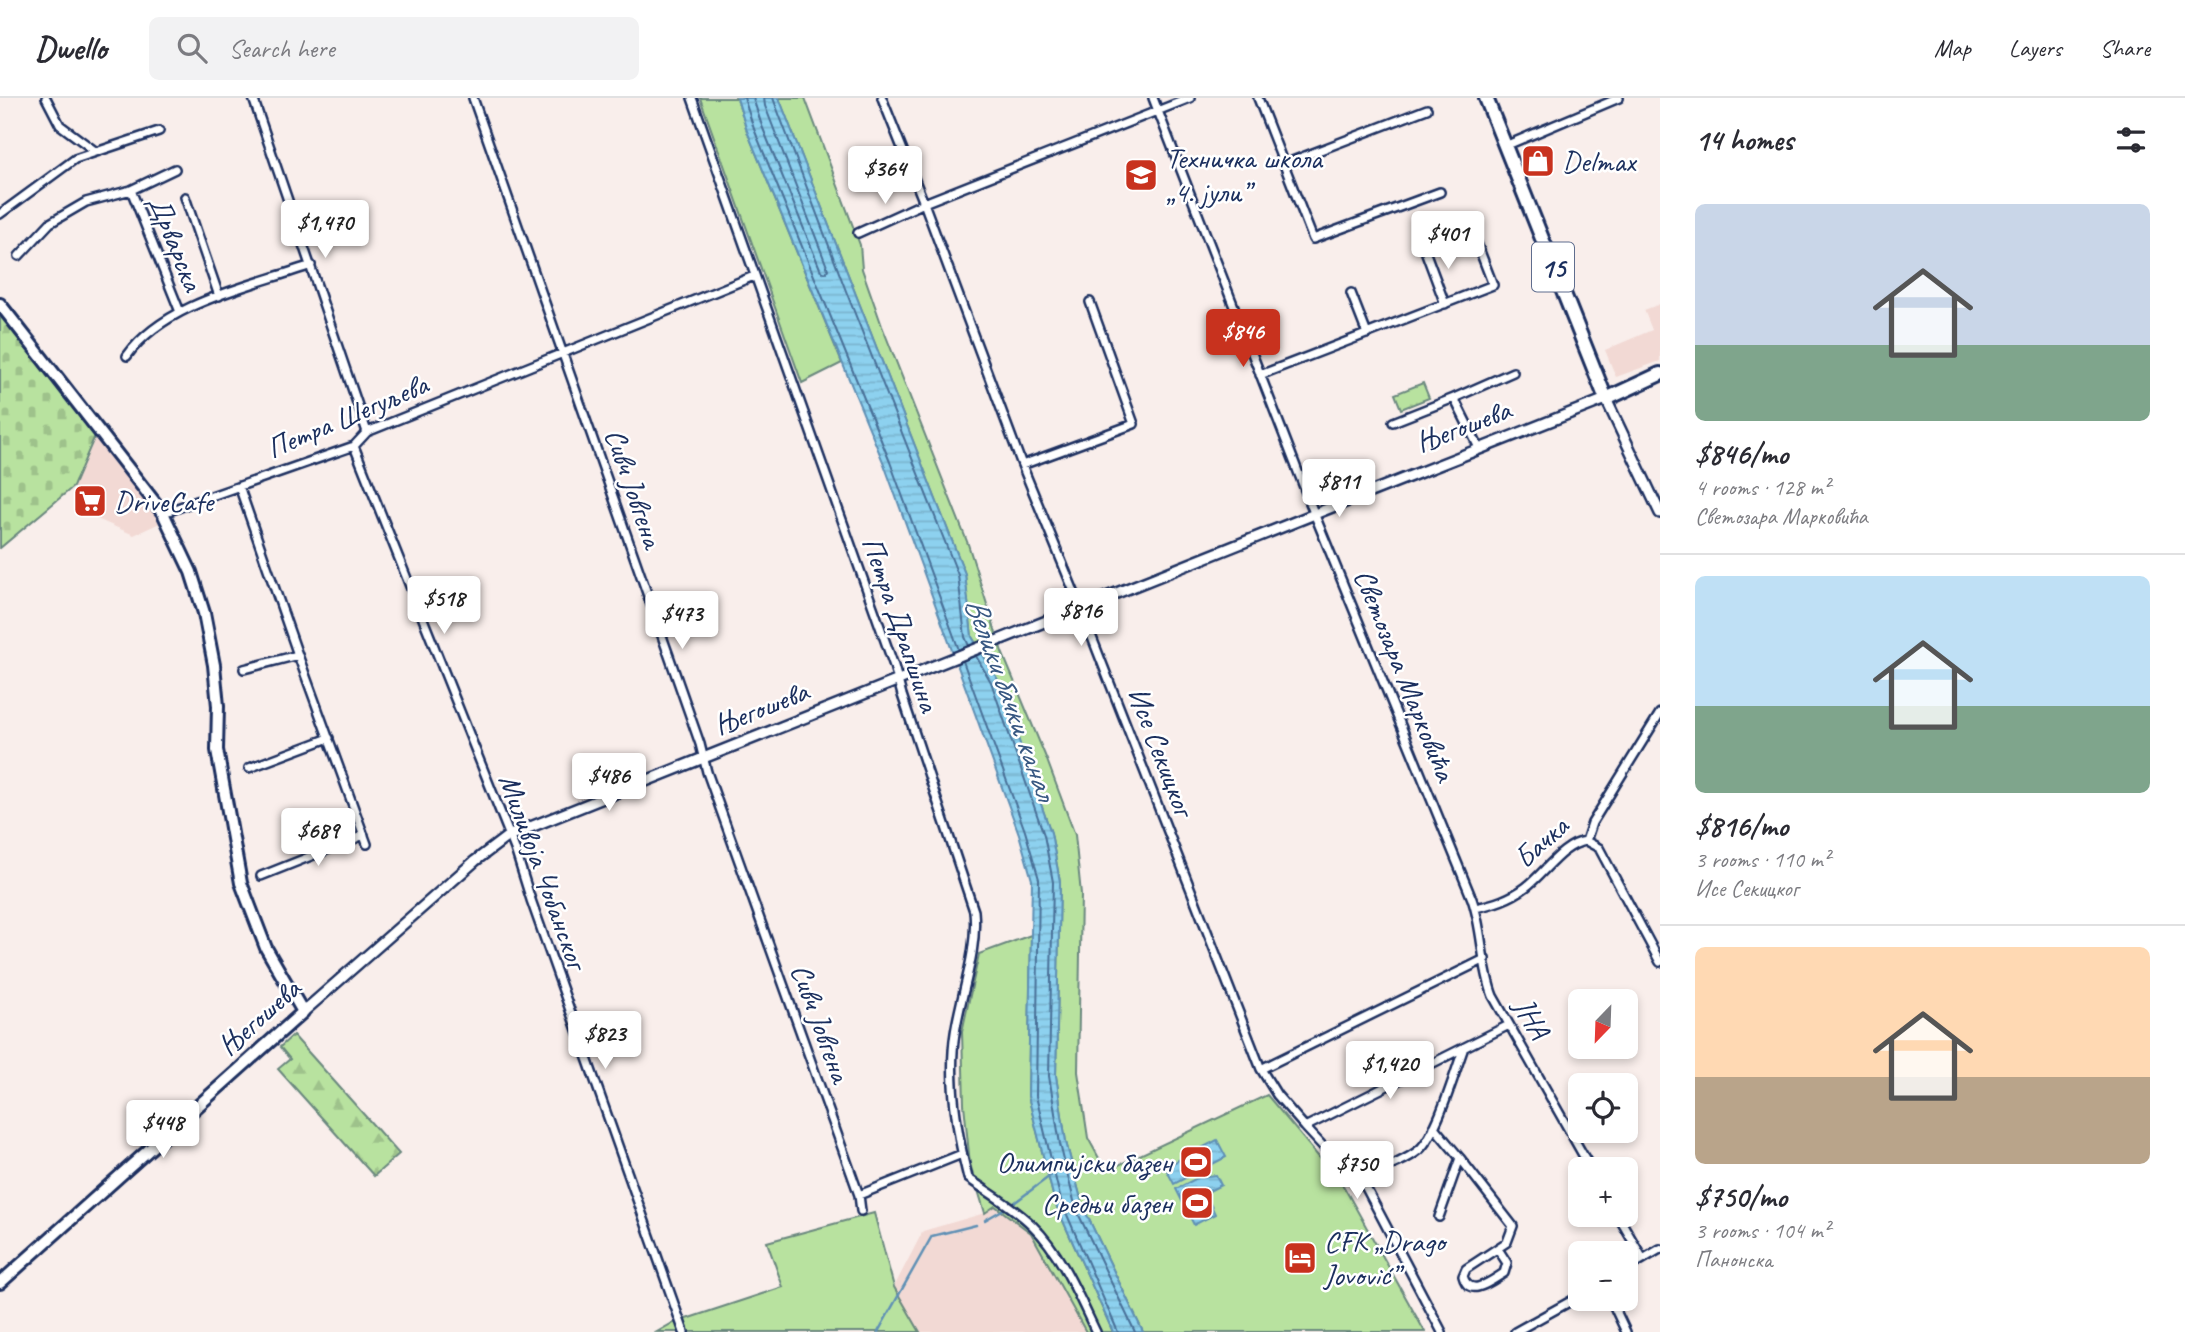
<!DOCTYPE html>
<html lang="en">
<head>
<meta charset="utf-8">
<style>
  body { margin:0; font-family:Caveat,sans-serif; background:#f2f2f3; color:#2b2b33; height:100vh; display:flex; flex-direction:column; font-size:26px; white-space:nowrap }
  * { box-sizing:border-box; margin:0 }
  p { font-size:23px; color:#7c7c81 }
  .icon { flex:none; width:38px; height:38px; fill:none; stroke:currentColor; stroke-width:2; stroke-linecap:round; stroke-linejoin:round }
  .map { position:relative; flex:1; overflow:hidden }
  .side { display:flex; flex-direction:column; background:#fff; width:525px }
  .side>* { flex:none }
  .needle { width:46px; rotate:203deg }
  .buttons { position:absolute; left:1568px; top:891px; display:grid; gap:14px }
  .buttons a { display:grid; place-items:center; width:70px; height:70px; border-radius:10px; background:#fff; box-shadow:0 4px 10px #0003; font-size:35px }
  .price { position:absolute; translate:-50% -60px; padding:0 16px; border-radius:7px; background:#fff; color:#222; font-size:23px; line-height:46px; filter:drop-shadow(0 2px 4px #0008) }
  .price::after { content:''; position:absolute; left:50%; top:42px; width:21px; height:16px; margin-left:-10px; background:inherit; clip-path:polygon(0 0,100% 0,50% 100%) }
  .price.current { background:#c8321e; color:#fff }
  ul { padding:0; list-style:none }
  li { display:grid; align-content:center; gap:14px; height:371px; padding:0 35px }
  li+li { border-top:2px solid #e1e1e2 }
  li span { display:grid; place-items:center; height:217px; border-radius:10px; color:#555 }
  li>.icon { margin-inline-start:auto }
  span .icon { width:126px; height:126px; fill:#fffc; stroke-width:1 }
  li b { font-size:30px }
  h2 { display:flex; justify-content:space-between; align-items:center; height:84px; padding:0 35px; font-size:30px }
  header { display:flex; align-items:center; gap:42px; box-sizing:border-box; height:98px; padding:0 35px; background:#fff; border-bottom:2px solid #e1e1e2 }
  header strong { font-size:33px }
  nav { display:flex; gap:38px; margin-inline-start:auto; font-size:24px }
  .search { width:490px; height:63px; background:#f2f2f3; display:flex; align-items:center; gap:18px; box-sizing:border-box; padding:0 24px; border-radius:10px; color:#7c7c81; font-size:26px }
  main { display:flex; flex:1; min-height:0 }
  .map>svg:first-child { display:block }
  .built { fill:#f2d9d4 }
  .green { fill:#b8e29f; stroke:#6a887e; stroke-width:2 }
  .forest { fill:url(#forest-firs); stroke:#6a887e; stroke-width:2 }
  .cemetery { fill:url(#cemetery-stones); stroke:#6a887e; stroke-width:2 }
  .park { fill:url(#park-tufts); stroke:#6a887e; stroke-width:2 }
  .water { fill:url(#water-rules); stroke:#5f90b5; stroke-width:2 }
  .lines { fill:none; stroke-linecap:round; stroke-linejoin:round }
  .shore { stroke:#497098; stroke-width:2 }
  .stream { stroke:#5f90b5; stroke-width:2.5 }
  .minor-casing { stroke:#1b2f5e; stroke-width:12 }
  .tertiary-casing { stroke:#1b2f5e; stroke-width:14 }
  .secondary-casing { stroke:#1b2f5e; stroke-width:16 }
  .primary-casing { stroke:#1b2f5e; stroke-width:18 }
  .minor { stroke:#fff; stroke-width:7 }
  .tertiary { stroke:#fff; stroke-width:9 }
  .secondary { stroke:#fff; stroke-width:10 }
  .primary { stroke:#fff; stroke-width:12 }
  .labels { text-anchor:middle; dominant-baseline:central; stroke-width:5; stroke-linejoin:round; paint-order:stroke }
  .shield { fill:#fff; stroke:#5f6d8e; stroke-width:2 }
  .shield-label { font-size:28px; font-weight:bold; fill:#1b2f5e }
  .poi-label { font-size:30px; fill:#1b2f5e; stroke:#fff; text-anchor:start }
  .street-label { font-size:30px; fill:#1b2f5e; stroke:#fff }
  .water-label { font-size:32px; font-style:italic; fill:#385882; stroke:#fff }
</style>
</head>
<body>
<header>
<strong>Dwello</strong>
<div class="search"><svg class="icon" aria-label="search" viewBox="0 0 24 24"><circle cx="10" cy="10" r="6"/><path d="M15 15l6 6"/></svg>Search here</div>
<nav><a>Map</a><a>Layers</a><a>Share</a></nav>
</header>
<main>
<div class="map">
<svg width="1660" height="1234" viewBox="0 0 1660 1234">
  <defs>
    <pattern id="forest-firs" width="22" height="20" patternUnits="userSpaceOnUse" patternTransform="scale(1.75)"><rect width="22" height="20" fill="#b8e29f"/><path d="M5 1l3.5 6h-7zM16 11l3.5 6h-7z" fill="#9ec28b"/></pattern>
    <pattern id="cemetery-stones" width="16" height="16" patternUnits="userSpaceOnUse" patternTransform="scale(1.75)"><rect width="16" height="16" fill="#b8e29f"/><path d="M2 7V4a2 2 0 0 1 4 0v3zM10 15v-3a2 2 0 0 1 4 0v3z" fill="#9ec28b"/></pattern>
    <pattern id="park-tufts" width="24" height="20" patternUnits="userSpaceOnUse" patternTransform="scale(1.75)"><rect width="24" height="20" fill="#b8e29f"/><path d="M3 7l-1-3M5 7V3M7 7l1-3M15 17l-1-3M17 17v-4M19 17l1-3" fill="none" stroke="#9ec28b"/></pattern>
    <pattern id="water-rules" width="6" height="5" patternUnits="userSpaceOnUse" patternTransform="scale(1.75)"><rect width="6" height="5" fill="#8dd1ef"/><path d="M0 2.5h6" fill="none" stroke="#79b4cf"/></pattern>
  </defs>
  <rect width="100%" height="100%" fill="#f9eeeb"/>
  <filter id="ink" filterUnits="userSpaceOnUse"><feTurbulence type="fractalNoise" baseFrequency=".0143" numOctaves="2"/><feDisplacementMap in="SourceGraphic" scale="14" xChannelSelector="R" yChannelSelector="G"/><feConvolveMatrix kernelMatrix="1 2 1 2 8 2 1 2 1" color-interpolation-filters="sRGB"/></filter>
  <g filter="url(#ink)">
    <path class="built" d="M 1660,206 L 1660,263 L 1616,279 L 1605,252 L 1652,232 L 1644,212 Z
      M 95,338 L 162,424 L 134,437 L 97,421 L 73,389 Z
      M 995,1108 L 1031,1135 L 1086,1234 L 920,1234 L 894,1189 L 923,1133 L 985,1115 Z"/>
    <path class="green" d="M 700,0 L 737,0 L 747,33 L 842,265 L 802,285 Z
      M 779,0 L 805,0 L 860,147 L 862,171 L 882,228 L 968,446 L 1002,554 L 1047,662 L 1075,737 L 1081,796 L 1078,974 L 1088,1040 L 1106,1073 L 1267,997 L 1344,1089 L 1425,1234 L 1143,1234 L 1083,1109 L 1066,1044 L 1056,978 L 1060,784 L 1051,735 L 997,581 L 972,539 L 965,476 Z
      M 1031,837 L 1028,998 L 1055,1105 L 1113,1234 L 1086,1234 L 1031,1135 L 995,1108 L 985,1115 L 970,1066 L 964,1006 L 962,934 L 979,856 Z
      M 874,1115 L 894,1189 L 920,1234 L 657,1234 L 671,1226 L 783,1189 L 767,1144 Z"/>
    <path class="forest" d="M 293,937 L 399,1056 L 374,1078 L 278,971 L 290,961 L 280,949 Z"/>
    <path class="cemetery" d="M 0,218 L 95,338 L 73,389 L 0,450 Z"/>
    <path class="park" d="M 1423,285 L 1429,300 L 1401,311 L 1395,296 Z"/>
    <path class="water" d="M 737,0 L 779,0 L 965,476 L 972,539 L 997,580 L 1051,735 L 1060,784 L 1056,978 L 1066,1044 L 1083,1109 L 1143,1234 L 1113,1234 L 1055,1105 L 1028,998 L 1032,782 L 1019,736 L 884,366 L 747,33 Z
      M 1217,1042 L 1226,1059 L 1174,1086 L 1165,1069 Z
      M 1216,1077 L 1221,1087 L 1205,1095 L 1215,1116 L 1194,1127 L 1176,1091 L 1199,1079 Z"/>
    <g class="lines">
      <path class="shore" d="M 744,0 L 754,31 L 890,364 L 959,552
        M 753,0 L 762,28 L 821,173 L 826,175 L 828,171 L 765,8 L 764,0
        M 773,0 L 846,193 L 958,477 L 965,539 L 969,548
        M 976,558 L 991,584 L 1044,737 L 1053,784 L 1049,978 L 1060,1046 L 1076,1111 L 1135,1234
        M 963,563 L 1025,733 L 1039,781 L 1036,998 L 1061,1103 L 1118,1234"/>
      <path class="stream" d="M 1014,1105 L 1050,1078
        M 985,1122 L 1004,1111
        M 878,1234 L 932,1138 L 976,1127"/>
      <defs>
        <path id="minor" d="M 46,0 L 60,27 L 95,53
          M 253,0 L 367,334
          M 473,0 L 700,646 L 707,674 L 859,1097 L 861,1113
          M 692,0 L 894,568 L 902,597 L 974,813 C 978,854 961,895 955,935 C 948,979 957,1037 968,1080 C 989,1095 1014,1109 1033,1128 C 1061,1155 1079,1199 1096,1234
          M 882,0 L 924,105 L 1022,367 L 1075,496 L 1261,971 L 1277,997 L 1305,1029 L 1331,1057 L 1364,1086 L 1442,1234
          M 1153,0 L 1314,415 L 1472,801 C 1483,832 1481,867 1493,898 L 1591,1071
          M 1258,0 L 1313,141 L 1440,94
          M 1505,48 L 1619,0
          M 1284,66 L 1427,11
          M 131,92 L 180,214
          M 185,99 L 219,198
          M 0,116 L 75,61 L 159,33
          M 858,135 L 924,105 L 1190,0
          M 1424,150 L 1445,206
          M 19,158 L 50,125 L 86,104 L 131,92 L 175,71
          M 1351,195 L 1367,236
          M 127,258 C 165,204 252,188 311,167
          M 1260,277 L 1493,187 L 1473,135
          M 1454,300 L 1513,274
          M 1393,324 L 1454,300 L 1479,350
          M 354,348 L 515,751 L 531,802 L 684,1234
          M 1022,367 L 1134,326 L 1090,204
          M 239,388 L 298,557 L 367,746
          M 163,415 L 354,348 L 367,334 L 754,178
          M 244,571 L 298,557
          M 249,670 L 329,640
          M 1586,743 L 1592,725 L 1660,615
          M 1586,743 L 1599,750 L 1660,864
          M 261,778 L 364,737
          M 1475,810 C 1494,806 1510,801 1526,789 C 1544,776 1562,746 1586,743
          M 1261,971 L 1485,861
          M 1305,1029 L 1509,927
          M 1434,1029 L 1460,1060 L 1439,1119
          M 1460,1060 L 1513,1128 L 1507,1144 L 1466,1171 L 1463,1178 C 1469,1201 1491,1183 1504,1175 L 1507,1165 L 1498,1151
          M 1359,1080 C 1378,1072 1403,1065 1419,1052 C 1437,1036 1454,977 1463,952
          M 859,1097 L 962,1056
          M 1617,1116 L 1643,1161
          M 1626,1171 L 1660,1151
          M 1610,1200 L 1626,1234
          M 1515,1234 L 1580,1198"/>
        <path id="tertiary" d="M 303,914 L 475,763 L 508,738 C 875,594 1239,444 1606,301 L 1660,415"/>
        <path id="secondary" d="M 0,206 L 163,415 L 191,474 L 204,515 L 214,567 L 218,608 L 217,652 L 241,785 L 266,850 L 303,914 L 0,1185"/>
        <path id="primary" d="M 1486,0 L 1606,301 L 1660,276"/>
      </defs>
      <use href="#minor" class="minor-casing"/>
      <use href="#tertiary" class="tertiary-casing"/>
      <use href="#secondary" class="secondary-casing"/>
      <use href="#primary" class="primary-casing"/>
      <use href="#minor" class="minor"/>
      <use href="#tertiary" class="tertiary"/>
      <use href="#secondary" class="secondary"/>
      <use href="#primary" class="primary"/>
    </g>
  </g>
  <defs>
    <symbol id="shop-square" viewBox="-11 -11 22 22"><rect x="-9" y="-9" width="18" height="18" rx="4" fill="#c8321e" stroke="#fff"/><path d="M-5-2.5h2.3a2.7 3.5 0 0 1 5.4 0H5L5.5 6h-11ZM-1.5-2.5h3a1.5 2.3 0 0 0-3 0Z" fill="#fff"/></symbol>
    <symbol id="school-square" viewBox="-11 -11 22 22"><rect x="-9" y="-9" width="18" height="18" rx="4" fill="#c8321e" stroke="#fff"/><path d="M0-5L7-2L0 1L-7-2ZM-4 1L0 2.5L4 1V4Q0 6-4 4Z" fill="#fff"/></symbol>
    <symbol id="supermarket-square" viewBox="-11 -11 22 22"><rect x="-9" y="-9" width="18" height="18" rx="4" fill="#c8321e" stroke="#fff"/><path d="M-6-5.5h2.5l.6 2H6L4.5 2H-2.5L-4.4-4H-6ZM-1.5 3.2a1.3 1.3 0 1 0 .1 0ZM3 3.2a1.3 1.3 0 1 0 .1 0Z" fill="#fff"/></symbol>
    <symbol id="stadium-square" viewBox="-11 -11 22 22"><rect x="-9" y="-9" width="18" height="18" rx="4" fill="#c8321e" stroke="#fff"/><path d="M0-5a6.5 5 0 1 0 0 10a6.5 5 0 1 0 0-10ZM-3.5-1.8h7v3.6h-7Z" fill="#fff"/></symbol>
    <symbol id="hotel-square" viewBox="-11 -11 22 22"><rect x="-9" y="-9" width="18" height="18" rx="4" fill="#c8321e" stroke="#fff"/><path d="M-6-4.5h1.5V1H6V5H4.5V3h-9V5H-6ZM-4 0a1.8 1.8 0 1 1 3.6 0ZM.5 0V-2.5h3Q6-2.5 6 0Z" fill="#fff"/></symbol>
  </defs>
  <g fill-rule="evenodd">
    <use href="#shop-square" x="1519" y="44" width="38" height="38"/>
    <use href="#school-square" x="1122" y="58" width="38" height="38"/>
    <use href="#supermarket-square" x="71" y="384" width="38" height="38"/>
    <use href="#stadium-square" x="1177" y="1045" width="38" height="38"/>
    <use href="#stadium-square" x="1178" y="1086" width="38" height="38"/>
    <use href="#hotel-square" x="1281" y="1141" width="38" height="38"/>
  </g>
  <g class="labels">
    <rect class="shield" x="1532" y="144.5" width="42" height="49" rx="5"/>
    <g class="shield-label">
      <text x="1553" y="169">15</text>
    </g>
    <g class="poi-label">
      <text x="1166" y="60">Техничка школа<tspan x="1166" dy="34">„4. јули”</tspan></text>
      <text x="1562" y="63">Delmax</text>
      <text x="114" y="403">DriveCafe</text>
      <text x="1172" y="1064" text-anchor="end">Олимпијски базен</text>
      <text x="1172" y="1105" text-anchor="end">Средњи базен</text>
      <text x="1324" y="1143">CFK „Drago<tspan x="1324" dy="34">Jovović”</tspan></text>
    </g>
    <g class="street-label">
      <text transform="translate(176 145) rotate(68)">Дрварска</text>
      <text transform="translate(347 318) rotate(-23)">Петра Шегуљева</text>
      <text transform="translate(1463 328) rotate(-21)">Његошева</text>
      <text transform="translate(634 390) rotate(71)">Сивч Јовгена</text>
      <text transform="translate(901 526) rotate(71)">Петра Драпшина</text>
      <text transform="translate(1405 577) rotate(68)">Светозара Марковића</text>
      <text transform="translate(761 610) rotate(-22)">Његошева</text>
      <text transform="translate(1161 653) rotate(69)">Исе Секицког</text>
      <text transform="translate(1541 744) rotate(-42)">Бачка</text>
      <text transform="translate(543 773) rotate(70)">Миливоја Чобанског</text>
      <text transform="translate(259 919) rotate(-42)">Његошева</text>
      <text transform="translate(1532 920) rotate(61)">ЈНА</text>
      <text transform="translate(821 925) rotate(70)">Сивч Јовгена</text>
    </g>
    <g class="water-label">
      <text transform="translate(1011 600) rotate(70)">Велики бачки канал</text>
    </g>
  </g>
</svg>
<div class="buttons">
<a><svg class="needle" viewBox="-14 -14 28 28"><path d="M0-13l5 13h-10z" fill="#e53935"/><path d="M0 13l5-13h-10z" fill="#7c7c81"/></svg></a>
<a><svg class="icon" aria-label="locate" viewBox="0 0 24 24"><circle cx="12" cy="12" r="6"/><path d="M12 2v4M12 18v4M2 12h4M18 12h4"/></svg></a>
<a>+</a>
<a>−</a>
</div>
<b class="price" style="left:885px;top:108px">$364</b>
<b class="price" style="left:325px;top:162px">$1,470</b>
<b class="price" style="left:1448px;top:173px">$401</b>
<b class="price current" style="left:1243px;top:271px">$846</b>
<b class="price" style="left:1339px;top:421px">$811</b>
<b class="price" style="left:444px;top:538px">$518</b>
<b class="price" style="left:1081px;top:550px">$816</b>
<b class="price" style="left:682px;top:553px">$473</b>
<b class="price" style="left:609px;top:715px">$486</b>
<b class="price" style="left:318px;top:770px">$689</b>
<b class="price" style="left:605px;top:973px">$823</b>
<b class="price" style="left:1390px;top:1003px">$1,420</b>
<b class="price" style="left:163px;top:1062px">$448</b>
<b class="price" style="left:1357px;top:1103px">$750</b>
</div>
<section class="side">
<h2>14 homes<svg class="icon" aria-label="filters" viewBox="0 0 24 24"><path d="M4 7h16M4 17h16"/><circle cx="9" cy="7" r="2"/><circle cx="15" cy="17" r="2"/></svg></h2>
<ul>
<li><span style="background:linear-gradient(#c9d6e8 65%,#7fa58c 0)"><svg class="icon" aria-label="home" viewBox="0 0 24 24"><path d="M3 11l9-7 9 7M6 9v11h12V9"/></svg></span><div><b>$846/mo</b><p>4 rooms · 128 m²</p><p>Светозара Марковића</p></div></li>
<li><span style="background:linear-gradient(#bfe0f5 60%,#7fa58c 0)"><svg class="icon" aria-label="home" viewBox="0 0 24 24"><path d="M3 11l9-7 9 7M6 9v11h12V9"/></svg></span><div><b>$816/mo</b><p>3 rooms · 110 m²</p><p>Исе Секицког</p></div></li>
<li><span style="background:linear-gradient(#ffd9b3 60%,#b9a48a 0)"><svg class="icon" aria-label="home" viewBox="0 0 24 24"><path d="M3 11l9-7 9 7M6 9v11h12V9"/></svg></span><div><b>$750/mo</b><p>3 rooms · 104 m²</p><p>Панонска</p></div></li>
</ul>
</section>
</main>
</body>
</html>
